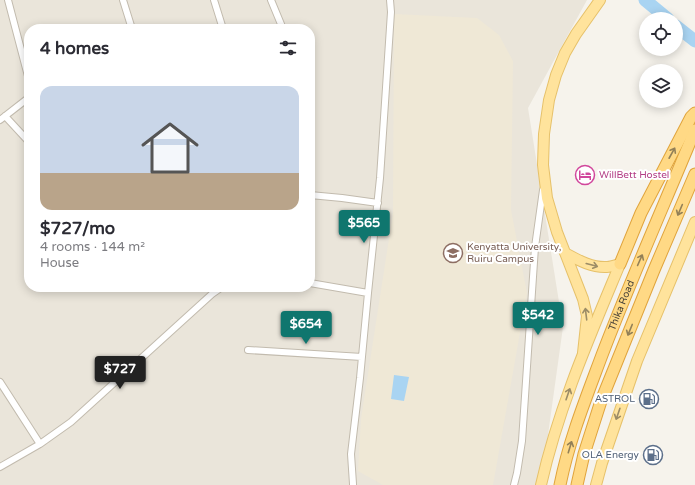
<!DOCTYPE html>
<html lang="en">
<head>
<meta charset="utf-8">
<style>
  body { margin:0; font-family:"Varela Round",sans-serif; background:#f2f2f3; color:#2b2b33; height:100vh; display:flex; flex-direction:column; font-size:15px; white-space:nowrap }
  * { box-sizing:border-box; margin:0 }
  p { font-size:13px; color:#7c7c81 }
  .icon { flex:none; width:22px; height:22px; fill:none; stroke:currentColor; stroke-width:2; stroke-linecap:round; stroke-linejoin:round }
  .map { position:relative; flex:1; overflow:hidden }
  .side { position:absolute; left:24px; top:24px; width:291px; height:268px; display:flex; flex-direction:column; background:#fff; border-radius:16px; box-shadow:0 2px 10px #0003 }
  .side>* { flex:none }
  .buttons { position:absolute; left:639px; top:12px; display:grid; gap:8px }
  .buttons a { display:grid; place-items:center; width:44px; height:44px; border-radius:50%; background:#fff; box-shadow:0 2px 10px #0003; font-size:20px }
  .price { position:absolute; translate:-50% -34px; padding:0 9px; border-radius:4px; background:#0f766e; color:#fff; font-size:13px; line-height:26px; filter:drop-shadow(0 1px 2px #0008) }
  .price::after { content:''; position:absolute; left:50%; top:24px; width:12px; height:9px; margin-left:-6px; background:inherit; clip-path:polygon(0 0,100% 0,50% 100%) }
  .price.active { background:#222; color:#fff }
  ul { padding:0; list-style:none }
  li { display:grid; align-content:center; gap:8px; height:212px; padding:0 16px }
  li span { display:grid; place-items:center; height:124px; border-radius:12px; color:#555 }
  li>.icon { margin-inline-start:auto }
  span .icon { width:72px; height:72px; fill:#fffc; stroke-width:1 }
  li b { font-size:17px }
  h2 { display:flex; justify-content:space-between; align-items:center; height:48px; padding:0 16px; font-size:17px }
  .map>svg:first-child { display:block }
  .residential { fill:#eae5da; fill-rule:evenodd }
  .education { fill:#efe8d6 }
  .water { fill:#a9d4f2 }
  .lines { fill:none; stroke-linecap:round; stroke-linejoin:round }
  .river { stroke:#a9d4f2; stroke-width:13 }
  .minor-casing { stroke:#c2bbae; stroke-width:8 }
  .primary-casing { stroke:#e6c16a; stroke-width:12 }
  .trunk-casing { stroke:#e0a43c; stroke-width:13 }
  .minor { stroke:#fff; stroke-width:6 }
  .primary { stroke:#ffe39c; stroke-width:10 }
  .trunk { stroke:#ffd985; stroke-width:11 }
  .oneway { stroke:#938057 }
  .oneway2 { stroke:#9c8c66 }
  .labels { text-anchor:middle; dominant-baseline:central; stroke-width:4; stroke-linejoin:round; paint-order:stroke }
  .hotel-label { font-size:10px; fill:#b23c85; stroke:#fff; text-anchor:start }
  .education-label { font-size:10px; fill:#785e54; stroke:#fff; text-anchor:start }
  .street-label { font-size:10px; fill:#4b4439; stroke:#fff }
  .service-label { font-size:10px; fill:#4e5e75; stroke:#fff; text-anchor:end }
</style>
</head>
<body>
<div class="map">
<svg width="695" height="485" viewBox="0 0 695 485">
  <rect width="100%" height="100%" fill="#f6f3ec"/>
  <path class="residential" d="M 0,0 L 587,0 L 528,108 L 563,327 L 541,485 L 0,485 ZM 29,29 L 310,29 L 310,287 L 29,287 Z"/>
  <path class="education" d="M 394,14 L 477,18 L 499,35 L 513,61 L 511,210 L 527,293 L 493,485 L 383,485 L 358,471 L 361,419 L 393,213 Z"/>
  <path class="water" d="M 394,375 L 409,377 L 404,401 L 391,399 Z"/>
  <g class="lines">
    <path class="river" d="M 645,0 L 668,19
      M 676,26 L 695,41"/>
    <defs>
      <path id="minor" d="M 8,0 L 29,80
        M 123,0 L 132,29
        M 214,0 L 223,29
        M 271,0 L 283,29
        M 5,116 L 29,142
        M 0,120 L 27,99 L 29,95
        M 310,195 L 342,198 L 378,203
        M 310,283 L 368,293
        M 248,350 L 362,357
        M 0,382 L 40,444
        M 0,467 L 40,444 L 71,422 L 212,294 L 222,287
        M 353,484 L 351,454 L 360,378 L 368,293 L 380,178 L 391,12 L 390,0
        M 514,485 L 517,473 L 522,441 L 535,247 L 543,190"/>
      <path id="primary" d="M 565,253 C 578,260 592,268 607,267 C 611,267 616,265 620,264
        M 583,353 L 587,316 L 583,299 L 557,232 L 547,198 L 543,165 L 544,134 L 549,100 L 556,75 L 565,53 L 576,34 L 600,0
        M 541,485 C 558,409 590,336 620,264
        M 596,485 L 602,463 L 637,361 L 695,222"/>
      <g id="trunk">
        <path d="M 620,264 L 641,213 L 691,117 L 695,113"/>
        <path id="s1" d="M 560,485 C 569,440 586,398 602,355 C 631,279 664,205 695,130"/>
        <path d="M 577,485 L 584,454 L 601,401 L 654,270 L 695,174"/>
      </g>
    </defs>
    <use href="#minor" class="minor-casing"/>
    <use href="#primary" class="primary-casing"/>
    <use href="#trunk" class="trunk-casing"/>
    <use href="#minor" class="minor"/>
    <use href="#primary" class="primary"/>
    <use href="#trunk" class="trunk"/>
  </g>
  <defs><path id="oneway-shaft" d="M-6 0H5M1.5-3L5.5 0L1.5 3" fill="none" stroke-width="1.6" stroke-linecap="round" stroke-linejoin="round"/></defs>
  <g class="oneway">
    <use href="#oneway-shaft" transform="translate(672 153) rotate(-61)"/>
    <use href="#oneway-shaft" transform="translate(680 210) rotate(113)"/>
    <use href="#oneway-shaft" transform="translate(640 260) rotate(-66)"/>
    <use href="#oneway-shaft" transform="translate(630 330) rotate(112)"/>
    <use href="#oneway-shaft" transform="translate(570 447) rotate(-73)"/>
  </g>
  <g class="oneway2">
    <use href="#oneway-shaft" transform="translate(592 265) rotate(15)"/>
    <use href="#oneway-shaft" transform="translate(586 314) rotate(-97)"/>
    <use href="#oneway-shaft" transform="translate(568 394) rotate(-71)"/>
    <use href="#oneway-shaft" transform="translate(618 414) rotate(109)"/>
  </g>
  <defs>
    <symbol id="hotel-ring" viewBox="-11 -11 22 22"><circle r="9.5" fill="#fff" stroke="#d1479c" stroke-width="1.5"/><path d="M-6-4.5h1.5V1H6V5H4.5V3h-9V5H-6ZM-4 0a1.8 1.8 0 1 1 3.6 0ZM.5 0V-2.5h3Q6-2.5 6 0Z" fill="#d1479c"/></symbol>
    <symbol id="university-ring" viewBox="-11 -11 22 22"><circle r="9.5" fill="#fff" stroke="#8d6e63" stroke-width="1.5"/><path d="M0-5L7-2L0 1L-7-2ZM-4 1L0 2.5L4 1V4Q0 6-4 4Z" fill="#8d6e63"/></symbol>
    <symbol id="fuel-ring" viewBox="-11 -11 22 22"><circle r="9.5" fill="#fff" stroke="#5c6f8a" stroke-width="1.5"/><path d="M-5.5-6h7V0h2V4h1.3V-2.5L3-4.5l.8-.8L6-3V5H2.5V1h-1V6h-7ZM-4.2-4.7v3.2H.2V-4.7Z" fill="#5c6f8a"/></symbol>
  </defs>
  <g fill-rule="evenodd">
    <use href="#hotel-ring" x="574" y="164" width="22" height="22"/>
    <use href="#university-ring" x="442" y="242" width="22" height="22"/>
    <use href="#fuel-ring" x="638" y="388" width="22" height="22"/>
    <use href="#fuel-ring" x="642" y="444" width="22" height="22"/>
  </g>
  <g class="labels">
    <g class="hotel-label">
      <text x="599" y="175">WillBett Hostel</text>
    </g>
    <g class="education-label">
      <text x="467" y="247">Kenyatta University,<tspan x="467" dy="12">Ruiru Campus</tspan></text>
    </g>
    <g class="street-label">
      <text stroke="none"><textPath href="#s1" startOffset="190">Thika Road</textPath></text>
    </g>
    <g class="service-label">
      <text x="635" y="399">ASTROL</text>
      <text x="639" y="455">OLA Energy</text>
    </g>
  </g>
</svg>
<div class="buttons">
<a><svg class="icon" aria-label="locate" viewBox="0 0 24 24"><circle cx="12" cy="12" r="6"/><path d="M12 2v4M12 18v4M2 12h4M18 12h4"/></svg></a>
<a><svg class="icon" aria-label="layers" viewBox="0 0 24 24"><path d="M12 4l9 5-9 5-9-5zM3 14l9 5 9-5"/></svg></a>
</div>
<b class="price" style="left:364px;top:244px">$565</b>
<b class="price" style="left:538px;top:336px">$542</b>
<b class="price" style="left:306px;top:345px">$654</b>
<b class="price active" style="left:120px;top:390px">$727</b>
<section class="side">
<h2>4 homes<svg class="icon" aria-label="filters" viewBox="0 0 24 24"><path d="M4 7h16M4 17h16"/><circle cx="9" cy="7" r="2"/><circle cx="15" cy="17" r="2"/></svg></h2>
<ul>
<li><span style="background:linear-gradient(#c9d6e8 70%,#b9a48a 0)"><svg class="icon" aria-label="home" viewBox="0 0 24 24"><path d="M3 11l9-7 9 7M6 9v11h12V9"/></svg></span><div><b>$727/mo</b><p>4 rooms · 144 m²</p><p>House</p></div></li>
</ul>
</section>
</div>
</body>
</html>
